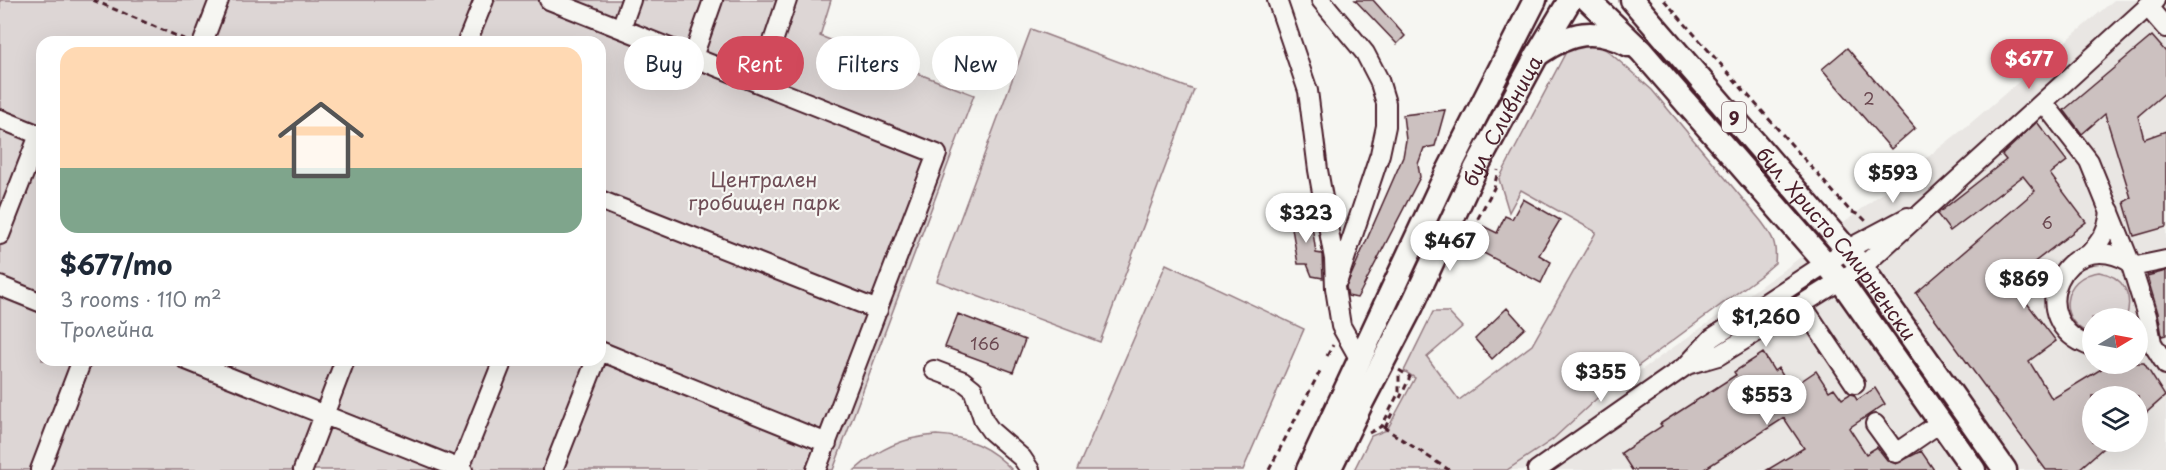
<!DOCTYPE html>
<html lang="en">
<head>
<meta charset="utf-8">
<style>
  body { margin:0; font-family:"Playpen Sans",sans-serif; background:#f6f6f7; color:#1f2937; height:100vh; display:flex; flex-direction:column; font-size:22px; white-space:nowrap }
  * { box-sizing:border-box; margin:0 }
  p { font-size:20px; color:#747a83 }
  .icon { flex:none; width:33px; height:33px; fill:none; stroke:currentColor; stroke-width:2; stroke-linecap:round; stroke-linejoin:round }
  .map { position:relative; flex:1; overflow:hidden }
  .details { position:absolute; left:36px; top:36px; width:570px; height:330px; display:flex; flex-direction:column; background:#fff; border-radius:18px; box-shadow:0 6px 24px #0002 }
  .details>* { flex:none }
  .top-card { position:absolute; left:624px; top:36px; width:570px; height:54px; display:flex; gap:12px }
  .needle { width:39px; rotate:80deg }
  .fabs { position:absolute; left:2082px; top:308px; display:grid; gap:12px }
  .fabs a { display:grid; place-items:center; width:66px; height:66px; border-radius:50%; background:#fff; box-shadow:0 6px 24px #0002; font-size:30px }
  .price { position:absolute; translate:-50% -51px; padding:0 14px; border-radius:21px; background:#fff; color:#222; font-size:20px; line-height:39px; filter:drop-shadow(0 2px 3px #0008) }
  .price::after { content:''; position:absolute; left:50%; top:36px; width:18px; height:14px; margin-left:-9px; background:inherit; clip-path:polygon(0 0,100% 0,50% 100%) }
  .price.selected { background:#d1495b; color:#fff }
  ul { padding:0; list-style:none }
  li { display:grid; align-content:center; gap:12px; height:318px; padding:0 24px }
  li+li { border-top:2px solid #e0e1e3 }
  li span { display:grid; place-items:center; height:186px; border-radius:18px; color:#555 }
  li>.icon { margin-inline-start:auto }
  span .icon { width:108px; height:108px; fill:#fffc; stroke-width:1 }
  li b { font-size:26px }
  .pill { padding:0 21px; border-radius:27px; background:#fff; box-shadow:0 6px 24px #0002; font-size:21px; line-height:54px }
  .pill.selected { background:#d1495b; color:#fff }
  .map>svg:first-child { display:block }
  .built { fill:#e9e6e3; fill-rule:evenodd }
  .green { fill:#ddd6d5; stroke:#947a80; stroke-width:1.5; fill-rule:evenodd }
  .building { fill:#ccc1c0; stroke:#4a1f2b; stroke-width:1.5 }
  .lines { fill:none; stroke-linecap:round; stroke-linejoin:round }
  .minor-casing { stroke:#4a1f2b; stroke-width:22 }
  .major-casing { stroke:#4a1f2b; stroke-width:27 }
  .path { stroke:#4a1f2b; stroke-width:3; stroke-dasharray:6 4.5; stroke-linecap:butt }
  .minor { stroke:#f6f6f2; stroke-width:18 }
  .major { stroke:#f6f6f2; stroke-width:22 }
  .labels { text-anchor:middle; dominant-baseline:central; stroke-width:4.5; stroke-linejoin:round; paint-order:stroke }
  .number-label { font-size:16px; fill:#6a4850 }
  .shield { fill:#f6f6f2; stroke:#7e6067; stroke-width:1.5 }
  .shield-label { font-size:18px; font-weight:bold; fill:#4a1f2b }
  .street-label { font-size:20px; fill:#4a1f2b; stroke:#f6f6f2 }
  .park-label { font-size:20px; fill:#6f4d56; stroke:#f6f6f2 }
</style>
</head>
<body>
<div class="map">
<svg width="2166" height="470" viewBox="0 0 2166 470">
  <rect width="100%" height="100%" fill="#f6f6f2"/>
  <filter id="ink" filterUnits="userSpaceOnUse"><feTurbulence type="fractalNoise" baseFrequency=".0167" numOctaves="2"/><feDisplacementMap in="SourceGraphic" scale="12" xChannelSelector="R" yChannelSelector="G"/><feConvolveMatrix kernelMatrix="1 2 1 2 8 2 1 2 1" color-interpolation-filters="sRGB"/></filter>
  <g filter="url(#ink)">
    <path class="built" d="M 2114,0 L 2166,0 L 2166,470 L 1499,470 L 1789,266 L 1966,127 ZM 2092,318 L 2138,318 L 2138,363 L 2092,363 ZM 2092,396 L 2138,396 L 2138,441 L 2092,441 Z"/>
    <path class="green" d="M 0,0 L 831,0 L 820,36 L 974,95 L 833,470 L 0,470 ZM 42,42 L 600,42 L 600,360 L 42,360 Z
      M 1031,29 L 1194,90 L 1100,342 L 937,281 Z
      M 1596,43 L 1609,52 L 1652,90 L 1761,221 C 1773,237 1777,243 1775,263 L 1760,276 L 1607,389 L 1552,440 L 1507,470 L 1354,470 L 1371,436 L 1387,430 L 1415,378 L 1404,371 L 1433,312 L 1448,312 L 1462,327 L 1427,357 L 1459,400 L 1532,345 L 1596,232 L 1521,190 L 1509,212 L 1499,179 L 1567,50 L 1582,44 Z
      M 1166,264 L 1304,329 L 1243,470 L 1077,470 Z
      M 2099,272 C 2123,276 2134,295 2126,318 L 2092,318 L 2092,334 C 2055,323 2061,276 2099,272 Z
      M 936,435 C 966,436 992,448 1012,470 L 855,470 C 878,449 905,437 936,435 Z"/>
    <path class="building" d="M 1355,0 L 1373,0 L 1405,36 L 1397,44 Z
      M 2152,36 L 2166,52 L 2166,92 L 2138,116 L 2144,139 L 2166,131 L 2166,227 L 2134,236 L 2124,202 L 2131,198 L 2105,114 L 2082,134 L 2064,110 Z
      M 1847,48 L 1915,128 L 1891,149 L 1822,69 Z
      M 1445,110 L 1435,146 L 1424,148 L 1418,164 L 1420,177 L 1361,291 L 1357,298 L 1348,296 L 1346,287 L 1403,157 L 1406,140 L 1403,115 Z
      M 2037,122 L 2067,161 L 2050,174 L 2086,222 L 2010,281 L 2056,341 L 2029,361 L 2052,399 L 2111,363 L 2144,363 L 2165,396 L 2138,420 L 2138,396 L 2092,396 L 2092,441 L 2111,441 L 2078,470 L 2046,470 L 1916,293 L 2035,191 L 2023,176 L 1950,231 L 1937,214 L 2006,160 L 2002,155 Z
      M 1523,199 L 1560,220 L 1539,255 L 1551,262 L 1541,283 L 1472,247 L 1483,226 L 1497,233 L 1505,216 L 1512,219 Z
      M 1310,212 L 1316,253 L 1322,254 L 1323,278 L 1312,276 L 1307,264 L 1298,264 L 1290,216 Z
      M 2166,271 L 2166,335 L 2162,336 L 2158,313 L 2147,276 Z
      M 1507,308 L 1525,328 L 1492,359 L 1475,339 Z
      M 958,314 L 1025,340 L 1013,372 L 945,347 Z
      M 1763,353 L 1774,371 L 1778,368 L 1791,388 L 1816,371 L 1829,391 L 1834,388 L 1842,399 L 1850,394 L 1854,395 L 1857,400 L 1875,388 L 1885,404 L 1849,428 L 1866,454 L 1877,447 L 1887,460 L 1896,464 L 1921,451 L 1934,470 L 1767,470 L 1804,448 L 1784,418 L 1703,470 L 1632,470 L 1621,453 L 1662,426 L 1660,424 L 1736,375 L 1734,372 Z"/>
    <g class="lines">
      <defs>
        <path id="minor" d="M 549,0 L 937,154 L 816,470
          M 1277,0 L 1308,91 L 1318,170 L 1334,259 L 1335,288 L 1341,326 L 1359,358
          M 1321,0 L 1365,53 L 1379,80 L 1386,103 L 1386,126 L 1380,154 L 1338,280
          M 2147,6 L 2166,28
          M 621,28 L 631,0
          M 203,42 L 219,0
          M 467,42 L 484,0
          M 693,57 L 713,0
          M 759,83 L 787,0
          M 2043,102 L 2089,161 L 2130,262 L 2147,316 L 2152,343 L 2166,365
          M 0,119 L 42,136
          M 600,200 L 878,310
          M 0,235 L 39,135
          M 2089,254 C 2102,240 2108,230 2110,211
          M 2132,267 L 2166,260
          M 0,286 L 42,303
          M 1802,305 L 1855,384
          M 2092,347 C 2019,322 2064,223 2130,262
          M 600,351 L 827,443
          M 186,360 L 463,470
          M 1687,365 L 1718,356 L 1862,267 L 2155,0
          M 934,370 L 963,381 L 973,389 L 984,421 L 991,431 L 1022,458 L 1030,470
          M 1875,424 L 1896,453 L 1941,422
          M 40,470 L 82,360
          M 303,470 L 345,360
          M 459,470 L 503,360
          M 553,470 L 596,360
          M 1537,470 L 1687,365 L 1712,338 L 1846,250 L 1908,217"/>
        <g id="major">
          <path d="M 1588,0 L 1641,51 L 1841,281 L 1974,470"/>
          <path id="s1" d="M 1632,0 L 1862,267 L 2005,470"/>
          <path d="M 1540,53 C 1571,32 1595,27 1629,45"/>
          <path d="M 1308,470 L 1441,185 L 1535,0"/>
          <path id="s2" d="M 1329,470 L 1362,402 L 1411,308 L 1476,168 L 1536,57 L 1570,0"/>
        </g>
      </defs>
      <use href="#minor" class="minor-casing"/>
      <use href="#major" class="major-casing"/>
      <path class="path" d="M 93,0 L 186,40
        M 1664,0 L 1850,211 L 1861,216 L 1866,221
        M 1458,256 L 1494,188 L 1498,170
        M 1327,356 L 1333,345
        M 1399,370 L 1410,377 L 1400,398
        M 1383,427 L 1449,470
        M 1385,428 L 1394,409
        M 1369,433 L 1382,426 L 1399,392 L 1399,374
        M 1269,470 L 1320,371"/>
      <use href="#minor" class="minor"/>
      <use href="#major" class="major"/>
    </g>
  </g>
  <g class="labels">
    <g class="number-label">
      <text x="1869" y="98">2</text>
      <text x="2047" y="222">6</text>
      <text x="985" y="343">166</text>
    </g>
    <rect class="shield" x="1722" y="102" width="24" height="30" rx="4.5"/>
    <g class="shield-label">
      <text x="1734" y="117">9</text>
    </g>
    <g class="street-label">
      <text stroke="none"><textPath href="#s2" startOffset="390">бул. Сливница</textPath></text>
      <text stroke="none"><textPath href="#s1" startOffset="318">бул. Христо Смирненски</textPath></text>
    </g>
    <g class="park-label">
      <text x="764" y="179">Централен<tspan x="764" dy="23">гробищен парк</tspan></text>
    </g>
  </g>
</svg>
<div class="fabs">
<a><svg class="needle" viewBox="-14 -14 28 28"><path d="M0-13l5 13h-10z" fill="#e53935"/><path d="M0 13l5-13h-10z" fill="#747a83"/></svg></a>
<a><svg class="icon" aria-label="layers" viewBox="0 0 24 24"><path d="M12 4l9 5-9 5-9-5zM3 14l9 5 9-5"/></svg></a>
</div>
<b class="price selected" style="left:2029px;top:90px">$677</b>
<b class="price" style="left:1893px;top:204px">$593</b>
<b class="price" style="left:1306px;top:244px">$323</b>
<b class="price" style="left:1450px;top:272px">$467</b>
<b class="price" style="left:2024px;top:310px">$869</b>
<b class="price" style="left:1766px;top:348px">$1,260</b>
<b class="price" style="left:1601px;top:403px">$355</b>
<b class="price" style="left:1767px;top:426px">$553</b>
<div class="top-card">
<a class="pill">Buy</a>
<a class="pill selected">Rent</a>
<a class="pill">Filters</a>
<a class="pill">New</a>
</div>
<section class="details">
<ul>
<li><span style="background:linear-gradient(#ffd9b3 65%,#7fa58c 0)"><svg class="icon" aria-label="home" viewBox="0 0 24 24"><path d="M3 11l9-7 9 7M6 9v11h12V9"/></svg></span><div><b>$677/mo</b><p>3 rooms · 110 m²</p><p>Тролейна</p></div></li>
</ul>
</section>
</div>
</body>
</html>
